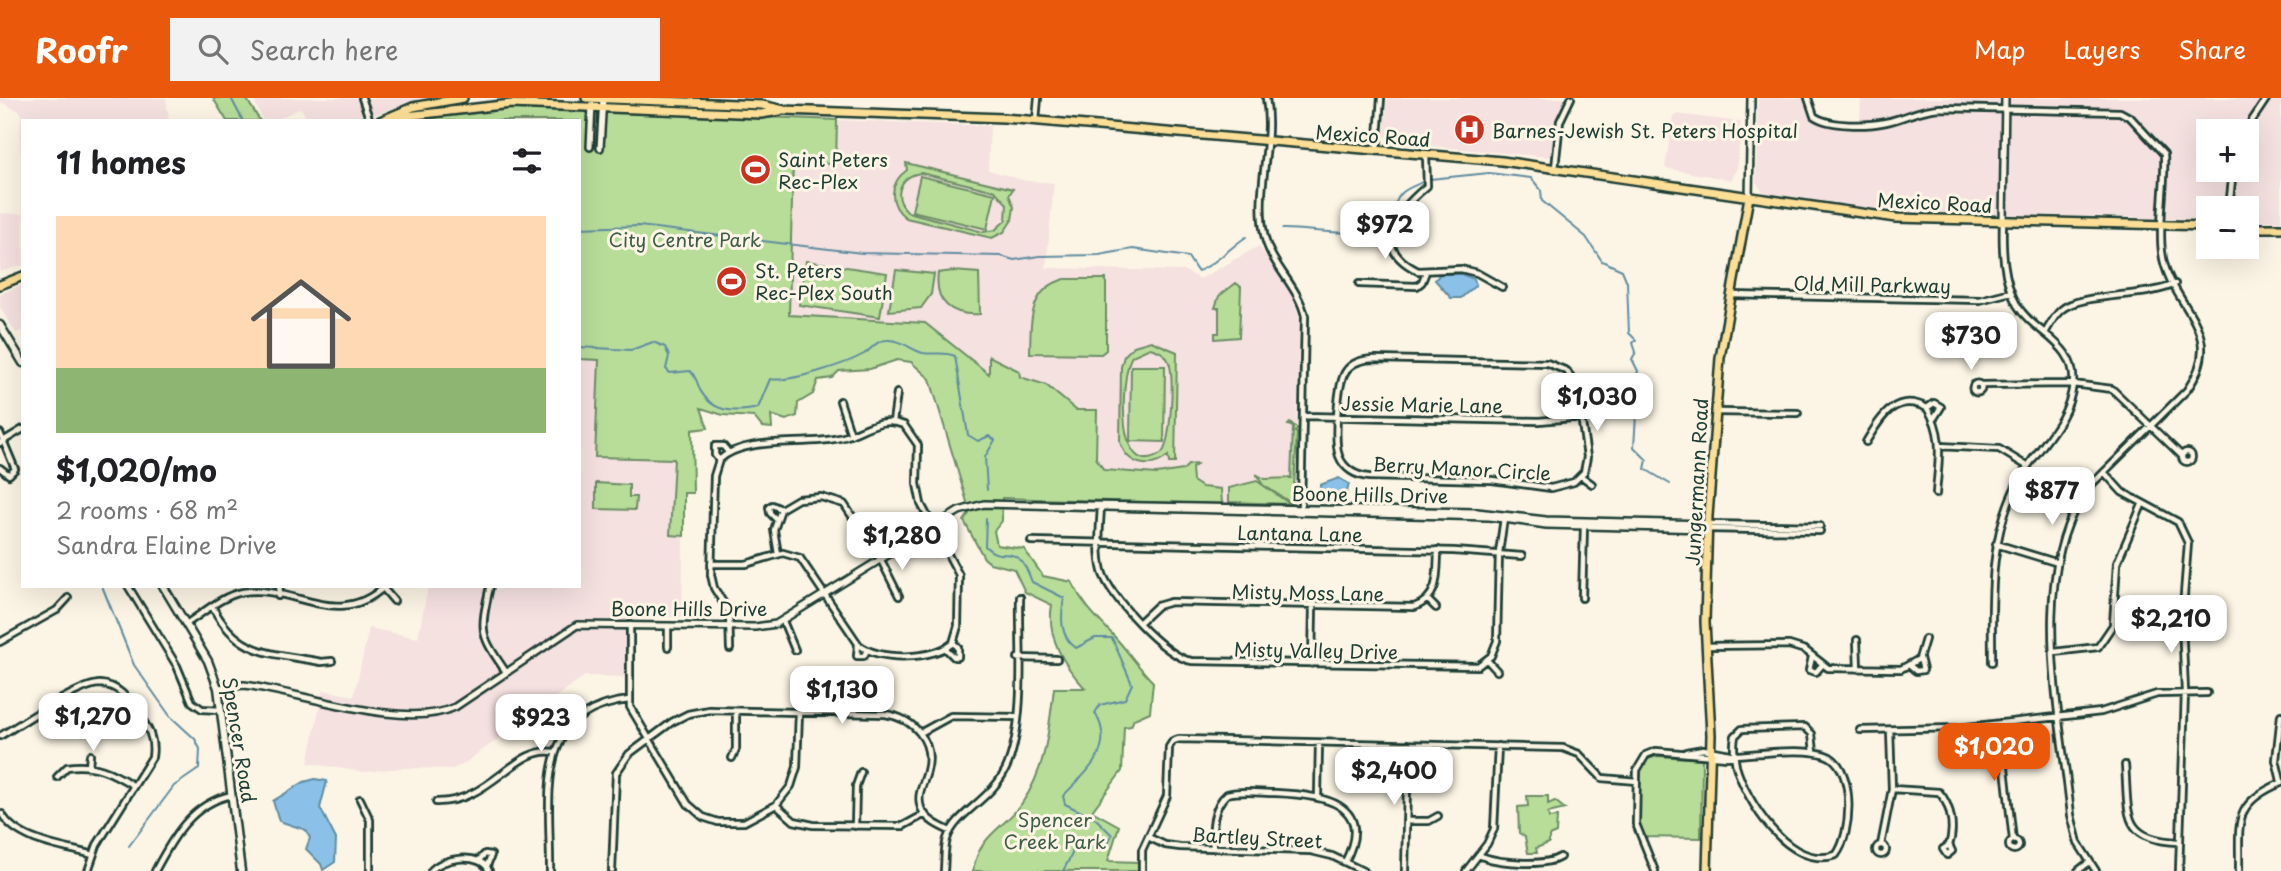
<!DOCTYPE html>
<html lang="en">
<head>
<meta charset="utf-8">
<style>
  body { margin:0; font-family:"Playpen Sans",sans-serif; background:#f2f2f2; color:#202124; height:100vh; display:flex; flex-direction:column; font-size:26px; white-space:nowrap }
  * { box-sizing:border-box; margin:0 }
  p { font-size:23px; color:#757577 }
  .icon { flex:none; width:38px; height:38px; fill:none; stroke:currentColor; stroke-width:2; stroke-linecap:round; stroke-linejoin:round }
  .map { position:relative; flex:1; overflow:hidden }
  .drawer { position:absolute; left:21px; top:21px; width:560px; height:469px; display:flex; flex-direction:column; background:#fff; border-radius:0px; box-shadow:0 7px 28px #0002 }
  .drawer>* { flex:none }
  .fabs { position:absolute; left:2196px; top:21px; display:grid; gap:14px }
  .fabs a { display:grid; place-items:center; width:63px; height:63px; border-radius:0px; background:#fff; box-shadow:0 7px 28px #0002; font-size:35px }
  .price { position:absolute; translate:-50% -60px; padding:0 16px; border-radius:14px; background:#fff; color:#222; font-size:23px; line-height:46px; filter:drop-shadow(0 2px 4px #0008) }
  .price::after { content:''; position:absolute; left:50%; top:42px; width:21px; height:16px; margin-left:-10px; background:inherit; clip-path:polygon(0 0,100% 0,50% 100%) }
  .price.current { background:#ea580c; color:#fff }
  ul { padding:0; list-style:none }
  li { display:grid; align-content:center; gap:14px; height:371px; padding:0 35px }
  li+li { border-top:2px solid #e0e0e0 }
  li span { display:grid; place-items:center; height:217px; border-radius:0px; color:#555 }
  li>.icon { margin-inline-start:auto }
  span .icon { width:126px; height:126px; fill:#fffc; stroke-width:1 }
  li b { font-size:30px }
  h2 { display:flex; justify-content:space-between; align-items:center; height:84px; padding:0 35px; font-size:30px }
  header { display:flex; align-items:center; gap:42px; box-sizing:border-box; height:98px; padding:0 35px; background:#ea580c; color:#fff }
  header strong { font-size:33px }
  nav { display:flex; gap:38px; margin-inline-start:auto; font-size:24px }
  .search { width:490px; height:63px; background:#f2f2f2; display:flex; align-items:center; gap:18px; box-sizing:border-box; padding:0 24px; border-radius:0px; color:#757577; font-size:26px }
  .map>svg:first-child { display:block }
  .built { fill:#f5e1e0; fill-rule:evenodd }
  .green { fill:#b8dd99; stroke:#6c8d66; stroke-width:2; fill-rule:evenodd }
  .water { fill:#8bc1e9; stroke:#608ca1; stroke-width:2 }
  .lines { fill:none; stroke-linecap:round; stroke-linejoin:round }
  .stream { stroke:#608ca1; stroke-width:2 }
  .minor-casing { stroke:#1f3d34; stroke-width:10 }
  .tertiary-casing { stroke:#1f3d34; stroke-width:10 }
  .secondary-casing { stroke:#1f3d34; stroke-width:11 }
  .primary-casing { stroke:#1f3d34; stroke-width:12 }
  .minor { stroke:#fcf5e5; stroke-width:4.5 }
  .tertiary { stroke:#fcf5e5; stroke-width:5 }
  .secondary { stroke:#fcf5e5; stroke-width:6 }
  .primary { stroke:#fcde96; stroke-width:7 }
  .labels { text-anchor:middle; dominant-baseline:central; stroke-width:6; stroke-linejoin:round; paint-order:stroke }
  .poi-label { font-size:19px; fill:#1f3d34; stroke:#fcf5e5; text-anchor:start }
  .street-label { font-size:19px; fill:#1f3d34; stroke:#fcf5e5 }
  .park-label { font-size:19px; fill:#3e5d48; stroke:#fcf5e5 }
</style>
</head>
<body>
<header>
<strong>Roofr</strong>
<div class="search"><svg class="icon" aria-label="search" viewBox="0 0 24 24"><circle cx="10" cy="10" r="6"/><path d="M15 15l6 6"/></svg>Search here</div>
<nav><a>Map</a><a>Layers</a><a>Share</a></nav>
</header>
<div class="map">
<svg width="2281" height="773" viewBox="0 0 2281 773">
  <rect width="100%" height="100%" fill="#fcf5e5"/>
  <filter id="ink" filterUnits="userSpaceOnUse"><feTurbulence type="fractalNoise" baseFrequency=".0143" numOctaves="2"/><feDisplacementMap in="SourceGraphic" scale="14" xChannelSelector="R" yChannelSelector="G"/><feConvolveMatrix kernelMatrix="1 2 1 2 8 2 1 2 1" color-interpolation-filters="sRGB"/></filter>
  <g filter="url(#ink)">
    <path class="built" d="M 0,0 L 166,0 L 169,23 L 23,23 L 23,53 L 20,53 L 21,14 L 0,4 Z
      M 253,0 L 429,0 L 352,23 L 308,23 L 301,10 L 273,23 L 263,23 Z
      M 1387,0 L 1565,0 L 1557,16 L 1552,56 L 1548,59 L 1388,44 L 1384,38 Z
      M 1758,0 L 1805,0 L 1807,14 L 1819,24 L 1860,27 L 1861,0 L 2281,0 L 2281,123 L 2247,122 L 2247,110 L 2208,110 L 2208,121 L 1898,114 L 1763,94 L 1756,84 ZM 2208,33 L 2247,33 L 2247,72 L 2208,72 Z
      M 1676,16 L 1741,24 L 1737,71 L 1731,82 L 1665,70 L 1673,18 Z
      M 837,22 L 990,28 L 988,72 L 1026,83 L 1054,85 L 1046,170 L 1185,173 L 1200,181 L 1259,148 L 1291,194 L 1299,219 L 1295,404 L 1283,407 L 1001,400 L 989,276 L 789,217 L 793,65 L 836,66 Z
      M 0,115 L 23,116 L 23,167 L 0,174 Z
      M 23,187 L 23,232 L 16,235 L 0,209 L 0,196 Z
      M 579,261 L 686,266 L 682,519 L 633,519 L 631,579 L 585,578 L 462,667 L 452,671 L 402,670 L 363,674 L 308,665 L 323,592 L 354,598 L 369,530 L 418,540 L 428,488 L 579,488 Z"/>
    <path class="green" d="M 213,0 L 246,0 L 260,23 L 227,23 Z
      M 513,8 L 837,22 L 836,66 L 793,65 L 789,217 L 925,225 L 989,276 L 989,258 L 1019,273 L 1020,279 L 1046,287 L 1076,312 L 1097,312 L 1096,360 L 1104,372 L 1157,376 L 1183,372 L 1188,367 L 1198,366 L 1192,370 L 1193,383 L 1202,389 L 1221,391 L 1222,406 L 1002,400 L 1002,423 L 994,433 L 997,447 L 1024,451 L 1043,478 L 1072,484 C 1083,507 1096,519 1113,537 C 1127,552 1138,569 1153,584 L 1150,614 L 1134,621 L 1131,628 L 1124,629 L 1122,673 L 1092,713 L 1119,728 L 1108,763 L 1139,764 L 1139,773 L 973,773 C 979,736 1003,732 1022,705 C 1046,671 1049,630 1054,590 L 1085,590 C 1064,568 1046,538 1052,507 L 1025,494 L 1014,471 L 990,465 L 984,460 L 964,423 L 970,414 L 930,281 L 911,264 L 897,262 L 870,271 L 839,273 L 832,280 L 818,282 L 813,296 L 798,305 L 797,318 L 786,322 L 771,317 L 772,330 L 762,329 L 754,319 L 723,317 L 701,310 L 708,330 L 692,332 L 693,395 L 684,395 L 684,438 L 670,437 L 674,361 L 595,359 L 599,262 L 579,261 L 579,23 L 407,23 Z
      M 906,65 L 1013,91 L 1009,97 L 1014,109 L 1012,122 L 1004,134 L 992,140 L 906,120 C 888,106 889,85 907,72 ZM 921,75 L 995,93 L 1007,106 L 1006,122 L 995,132 L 983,134 L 908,114 C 892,99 899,78 921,75 Z
      M 920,78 L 995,96 L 987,131 L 912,113 Z
      M 806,163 L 887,175 L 880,219 L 799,207 Z
      M 896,172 L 934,176 L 931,196 L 921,210 L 889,213 Z
      M 953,173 L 979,175 L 980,216 C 952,218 934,205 938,175 Z
      M 1065,181 L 1106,181 L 1106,252 L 1101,256 L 1030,255 C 1031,224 1028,191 1065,181 Z
      M 1236,185 L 1241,189 L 1239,239 L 1215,241 L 1215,235 L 1219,235 L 1219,210 L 1215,210 L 1219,198 Z
      M 1151,243 L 1177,254 L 1175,365 L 1169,365 L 1168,358 C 1150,373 1127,367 1120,344 L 1121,269 L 1124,258 L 1134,248 ZM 1150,250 C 1157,252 1164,254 1168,262 C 1175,275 1171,344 1162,355 C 1115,388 1120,277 1132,258 Z
      M 1131,268 L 1165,268 L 1164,344 L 1130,343 Z
      M 1290,325 L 1298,331 L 1295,334 L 1297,335 L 1293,406 L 1263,387 L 1256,376 L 1265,381 L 1291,380 L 1293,329 L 1288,327 Z
      M 1257,383 L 1290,406 L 1229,404 L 1229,390 Z
      M 596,385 L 629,387 L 629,399 L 636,399 L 635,412 L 596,411 Z
      M 1657,658 L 1702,661 L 1701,740 L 1643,739 C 1638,724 1637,675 1645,662 Z
      M 1527,698 L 1548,698 L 1548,706 L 1555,703 L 1565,711 L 1548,715 L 1549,720 L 1557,719 L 1556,735 L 1549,738 L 1549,745 L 1536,750 L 1537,755 L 1528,755 L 1525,739 L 1519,735 L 1518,709 L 1528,708 Z"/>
    <path class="water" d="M 1440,176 L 1461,176 L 1474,181 L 1476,187 L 1461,200 L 1451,200 L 1435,182 Z
      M 1339,380 L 1349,386 L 1345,401 L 1320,398 L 1320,387 Z
      M 315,681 L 327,683 L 320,710 L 336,741 L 335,764 L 323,772 L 321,766 L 306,751 L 310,740 L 306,732 L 279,723 L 273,703 L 304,684 Z"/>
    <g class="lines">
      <path class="stream" d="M 231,0 L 243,23
        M 1430,81 L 1489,75 L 1531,80 L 1541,92 L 1542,103 L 1586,139 L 1602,163 L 1622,172 L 1627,184 L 1629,235 L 1636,242 L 1633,245 L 1636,254 L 1632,261 L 1638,273 L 1632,294 L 1635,312
        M 579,130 L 639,128 L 862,155 L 1001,158 L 1014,162 L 1039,158 L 1099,157 L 1133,151 L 1188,159 L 1197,173 C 1211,170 1232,148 1246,139
        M 1282,131 C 1315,130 1363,145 1388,120 C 1394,113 1395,102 1401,96 C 1407,89 1417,88 1425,82
        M 579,249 L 631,252 L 653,244 L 665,249 L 669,258 L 666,271 L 670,275 L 690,273 C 696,278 697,284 700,292 C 713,315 734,315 758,310 L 770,281 C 789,285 846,266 864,256 C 872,251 876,242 887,242 C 901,241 911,252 923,255 C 935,257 944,253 955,258 L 968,337 L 978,343 L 989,338 L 995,342 L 985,359 L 987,392
        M 1636,317 L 1634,349 L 1647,362 L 1645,371 L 1670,386
        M 986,420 L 985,448 C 1004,468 1016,439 1032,484 L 1064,500 C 1061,518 1059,538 1076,550 L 1095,540 L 1112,540 L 1132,586 L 1125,601 L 1100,607 L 1095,615 C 1117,651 1086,674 1063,698 L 1065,706 L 1096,721 L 1112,737 L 1106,749 L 1097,754 L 1082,742 L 1072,744 L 1072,756 L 1063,773
        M 102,488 L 134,567 L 170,618 L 195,641 L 200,651 L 199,671 L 174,688 L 129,748"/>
      <defs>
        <path id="minor" d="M 362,0 L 370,23
          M 1266,0 C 1274,45 1255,91 1264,136 C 1270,167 1298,187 1305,218 L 1301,411
          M 1808,0 L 1814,18 C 1830,29 1867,28 1886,24 C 1905,20 1919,11 1940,10 L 2120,14 L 2131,20 L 2164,56 C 2166,88 2158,122 2162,154 C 2168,208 2230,231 2187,292 L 2088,390 C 2026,473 2061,620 2071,717 L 2078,745 L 2096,773
          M 1036,22 L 1038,0
          M 2245,33 L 2267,0
          M 1377,52 L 1381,0
          M 1426,57 L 1427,88 C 1396,114 1368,148 1418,173 L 1461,171 L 1477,175 L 1502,189
          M 1555,70 L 1560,23 L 1571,0
          M 2229,110 L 2233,72
          M 1359,186 L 1417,188 L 1422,184 L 1426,174
          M 1732,197 L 1980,202 L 2011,194
          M 2045,235 C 2050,227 2054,218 2061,212 C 2081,194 2144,201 2175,186
          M 1376,261 L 1547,265 L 1567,273 L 1577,291 L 1587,359 L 1584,374 L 1574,384 L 1551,390 L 1492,382 L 1369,379 C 1356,378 1344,371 1339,358 C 1334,343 1337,285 1346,273 C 1353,263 1365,261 1376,261 Z
          M1972.5 290a4.5 4.5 0 1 1 9 0a4.5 4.5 0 1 1-9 0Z
          M 1981,287 L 2073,286 L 2112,291 L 2182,358
          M 840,303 L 851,337
          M 1927,310 L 1934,305 L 1941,309 L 1934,320
          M 1716,314 L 1798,315
          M 1304,318 L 1539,323 L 1582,319
          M 893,324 L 897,295
          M 0,335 L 15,371 L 9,377 L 0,370
          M 1866,344 C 1880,321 1895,293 1927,310 C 1945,337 1938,365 1936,396
          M 0,345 L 23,331
          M 1939,348 L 1999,351 L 2027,368
          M2182 359a5 5 0 1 1 10 0a5 5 0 1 1-10 0Z
          M 719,362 L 715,357 L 715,348 L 723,348 L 728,354
          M 2104,374 L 2122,394 L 2178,424 L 2188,445 L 2182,523 L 2185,594 L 2179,773
          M 1581,378 L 1592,386
          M 1101,408 C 1100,429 1097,453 1102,473 C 1108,497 1167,561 1192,563 L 1478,568 L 1491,558 L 1497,543 L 1499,455 L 1504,420
          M 776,421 L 770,415 L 769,409 L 772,407 L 781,411
          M 1708,426 L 1820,428
          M 1708,431 L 1820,433
          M 1031,443 L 1454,453 L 1522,458
          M 1996,446 L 2055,464
          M 778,456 L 774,432 L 781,411 L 798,401 L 821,399 L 844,406 L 881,462 L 899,498
          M 711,466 L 746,466 L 783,455 L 800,460 L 859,547 C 881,563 931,562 953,545 L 958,528 L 959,477 L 921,406 L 917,386 L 918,347 L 904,327 C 882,318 867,331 847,338 C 810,350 747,336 719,362 L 714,378 L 711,477 L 714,490 L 729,514 L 730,551
          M 128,488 L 177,568 L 192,604 L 202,611 L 220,612
          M 490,488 C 480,534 479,535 506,574
          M 383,490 L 394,503
          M 278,498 L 280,488
          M 1582,500 L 1584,428
          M 1427,501 L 1436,510
          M 212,508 C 239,559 270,554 321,564 L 332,563
          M 783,523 L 795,552
          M 1140,524 L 1157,508 L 1171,504 L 1414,509 C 1440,500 1437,475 1438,452
          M 186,526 C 203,515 223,497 243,494 C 294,486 337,533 385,488
          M 630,527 L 630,609 L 688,706 L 703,719 L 718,724 L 744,724 L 776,707 L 791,688 L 797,669 L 799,614
          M 1857,542 L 1858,571
          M 0,544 L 57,512 L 68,500
          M 858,546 L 857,558 L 864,558 L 867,552
          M 1706,548 L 1789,547 L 1805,552 L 1828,570 L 1901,571 L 1919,561 L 1925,541
          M 668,549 L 668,528
          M 946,551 L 954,559 L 958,559 L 958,549 L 953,545
          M 2054,554 L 2098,549 L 2113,527 L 2117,465 L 2142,407
          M 1812,559 L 1809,572 L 1816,574 L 1822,567
          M 1018,560 L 1057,561
          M 1487,562 L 1497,573
          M 1992,564 C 1992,503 1988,442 2017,386 C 2035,350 2068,328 2073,286 C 2077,245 2034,236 2017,207 C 2003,182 2002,151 2003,124
          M 1312,566 L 1313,508
          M 1910,568 L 1916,573 L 1923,572 L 1920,560
          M 2281,617 L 2276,662 L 2281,683
          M 2000,625 L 2013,742
          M 1860,632 L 1958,630 L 2101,614 L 2157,596 L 2207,595
          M 920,635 L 951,618 L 1017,619
          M 0,638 C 21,626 79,586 100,586 C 119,587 128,601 137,614 C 148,629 155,640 152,659 L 97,747 L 88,773
          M 1686,654 L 1703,651 L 1735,657
          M 732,660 L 736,651 L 736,613
          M 2125,667 C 2129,715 2120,742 2179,744
          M 89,668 L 90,657
          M 57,679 L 67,669 C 94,665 112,674 134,688
          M 1892,691 L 1939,694 C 1951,707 1955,731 1949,747 L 1943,751 L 1947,757 L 1952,753 L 1949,747
          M 1318,698 L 1319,645
          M 360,701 L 370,722 L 370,773
          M 436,704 C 490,705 515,647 554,654
          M 776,707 L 794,723 L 813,727 L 903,728 L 925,716
          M 2,716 C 17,744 66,749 93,757
          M 1406,723 L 1429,723 L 1438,718
          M 855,728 L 856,688 L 861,674
          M 1148,739 L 1165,747 L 1180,749 L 1311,753 L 1332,758 L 1363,773
          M2009 747a5 5 0 1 1 10 0a5 5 0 1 1-10 0Z
          M 1881,747 L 1892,691 L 1890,632
          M1876 752a5 5 0 1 1 10 0a5 5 0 1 1-10 0Z
          M 1213,750 C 1212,732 1212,709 1227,696 C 1242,692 1260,695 1276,695 C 1321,697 1376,704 1345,764
          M 1479,757 C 1495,765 1545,769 1560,759
          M 479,762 L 485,756 L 491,757 L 487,768
          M 155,773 C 173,739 192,705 232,697
          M 431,773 C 442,759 482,754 489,773
          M 550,773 C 551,700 531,613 629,602
          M 612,773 L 616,675 L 629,656 L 672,624 L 688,616 L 709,612 L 885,616 C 913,620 935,643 927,673 C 924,686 916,696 921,710 C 926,722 939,728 950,733
          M 944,773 C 945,762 944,751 947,741 C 956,713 994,702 1008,666 C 1026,619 1019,549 1020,499
          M 1142,773 L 1142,752 L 1167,698 L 1169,649 L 1173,643 L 1179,641 L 1563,650 L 1579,656 L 1602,680 L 1637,683
          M 1405,773 L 1408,646
          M 1466,773 L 1487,746 L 1494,731 L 1498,648
          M 1655,773 L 1636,726 L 1637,672 L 1646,657 L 1656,653 L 1727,659 L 1735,657 C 1758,656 1810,648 1830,659 C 1855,674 1852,736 1836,757 C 1788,773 1745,700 1736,668 C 1734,658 1733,648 1735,638 L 1742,631 L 1805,629 L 1812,636 L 1814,654
          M 2078,773 L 2088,765
          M 2239,773 C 2240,725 2231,706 2281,685"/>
        <path id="tertiary" d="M 590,49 L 592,7
          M 600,50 L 603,0
          M 1749,99 L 1751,0
          M 2003,124 L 2005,0
          M 1034,406 L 1477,414 L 1546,422 L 1708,426
          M 218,590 L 244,587 C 301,594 404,633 455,609 L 577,527 L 755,529 L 776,526 L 959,413 L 984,406 L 1489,419 L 1546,427 L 1707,431"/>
        <path id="secondary" d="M 0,227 L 23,265
          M 163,488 L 208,563 L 218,590 L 241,773"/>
        <path id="primary" d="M 586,0 L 762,7 L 784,12 L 1004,20 L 1502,63 L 1896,120 L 2208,128
          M 389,20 L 511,6 L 761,16 L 780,13
          M 380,23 L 413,9 L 463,0
          M 2247,130 L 2281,130
          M 0,187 L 23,178
          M 1707,773 L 1711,637 L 1705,524 L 1708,418 L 1720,260 L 1749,99"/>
      </defs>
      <use href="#minor" class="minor-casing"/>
      <use href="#tertiary" class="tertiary-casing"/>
      <use href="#secondary" class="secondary-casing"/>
      <use href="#primary" class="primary-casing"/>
      <use href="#minor" class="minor"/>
      <use href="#tertiary" class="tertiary"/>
      <use href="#secondary" class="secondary"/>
      <use href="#primary" class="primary"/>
    </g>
  </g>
  <defs>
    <symbol id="hospital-disc" viewBox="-11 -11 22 22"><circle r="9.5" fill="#c8321e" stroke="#fcf5e5"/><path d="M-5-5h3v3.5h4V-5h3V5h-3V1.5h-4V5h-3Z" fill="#fff"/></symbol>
    <symbol id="stadium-disc" viewBox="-11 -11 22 22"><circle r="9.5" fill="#c8321e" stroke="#fcf5e5"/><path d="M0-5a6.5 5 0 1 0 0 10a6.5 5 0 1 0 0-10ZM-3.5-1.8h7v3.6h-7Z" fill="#fff"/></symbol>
  </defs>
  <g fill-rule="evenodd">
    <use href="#hospital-disc" x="1452" y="14" width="35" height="35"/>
    <use href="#stadium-disc" x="738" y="54" width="35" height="35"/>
    <use href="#stadium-disc" x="714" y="166" width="35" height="35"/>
  </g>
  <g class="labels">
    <g class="poi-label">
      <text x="1492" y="32">Barnes-Jewish St. Peters Hospital</text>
      <text x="778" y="61">Saint Peters<tspan x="778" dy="22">Rec-Plex</tspan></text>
      <text x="755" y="172">St. Peters<tspan x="755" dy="22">Rec-Plex South</tspan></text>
    </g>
    <g class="street-label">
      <text transform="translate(1373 37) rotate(4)">Mexico Road</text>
      <text transform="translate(1935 104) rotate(3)">Mexico Road</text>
      <text transform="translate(1872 186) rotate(1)">Old Mill Parkway</text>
      <text transform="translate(1422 306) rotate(1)">Jessie Marie Lane</text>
      <text transform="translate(1462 370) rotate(3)">Berry Manor Circle</text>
      <text transform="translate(1696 384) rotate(-87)">Jungermann Road</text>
      <text transform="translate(1370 396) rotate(1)">Boone Hills Drive</text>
      <text transform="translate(1300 435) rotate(1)">Lantana Lane</text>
      <text transform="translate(1308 494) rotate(1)">Misty Moss Lane</text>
      <text x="689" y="510">Boone Hills Drive</text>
      <text transform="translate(1316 552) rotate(1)">Misty Valley Drive</text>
      <text transform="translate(240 642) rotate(81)">Spencer Road</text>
      <text transform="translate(1257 739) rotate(3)">Bartley Street</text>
    </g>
    <g class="park-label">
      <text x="685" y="141">City Centre Park</text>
      <text x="1055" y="721">Spencer<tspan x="1055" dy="22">Creek Park</tspan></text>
    </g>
  </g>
</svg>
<div class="fabs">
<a>+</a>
<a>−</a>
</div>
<b class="price" style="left:1385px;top:163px">$972</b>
<b class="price" style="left:1971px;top:274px">$730</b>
<b class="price" style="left:1597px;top:335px">$1,030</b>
<b class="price" style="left:2052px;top:429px">$877</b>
<b class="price" style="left:902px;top:474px">$1,280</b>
<b class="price" style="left:2171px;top:557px">$2,210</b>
<b class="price" style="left:842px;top:628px">$1,130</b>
<b class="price" style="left:93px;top:655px">$1,270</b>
<b class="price" style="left:541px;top:656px">$923</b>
<b class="price current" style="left:1994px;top:685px">$1,020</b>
<b class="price" style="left:1394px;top:709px">$2,400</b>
<section class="drawer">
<h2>11 homes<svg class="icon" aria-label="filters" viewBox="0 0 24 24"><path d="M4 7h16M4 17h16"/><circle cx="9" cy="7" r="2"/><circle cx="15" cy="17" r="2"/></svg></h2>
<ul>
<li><span style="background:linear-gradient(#ffd9b3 70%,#8fb573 0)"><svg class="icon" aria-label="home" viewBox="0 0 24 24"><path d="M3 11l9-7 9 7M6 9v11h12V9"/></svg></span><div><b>$1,020/mo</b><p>2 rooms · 68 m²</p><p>Sandra Elaine Drive</p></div></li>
</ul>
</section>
</div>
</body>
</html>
